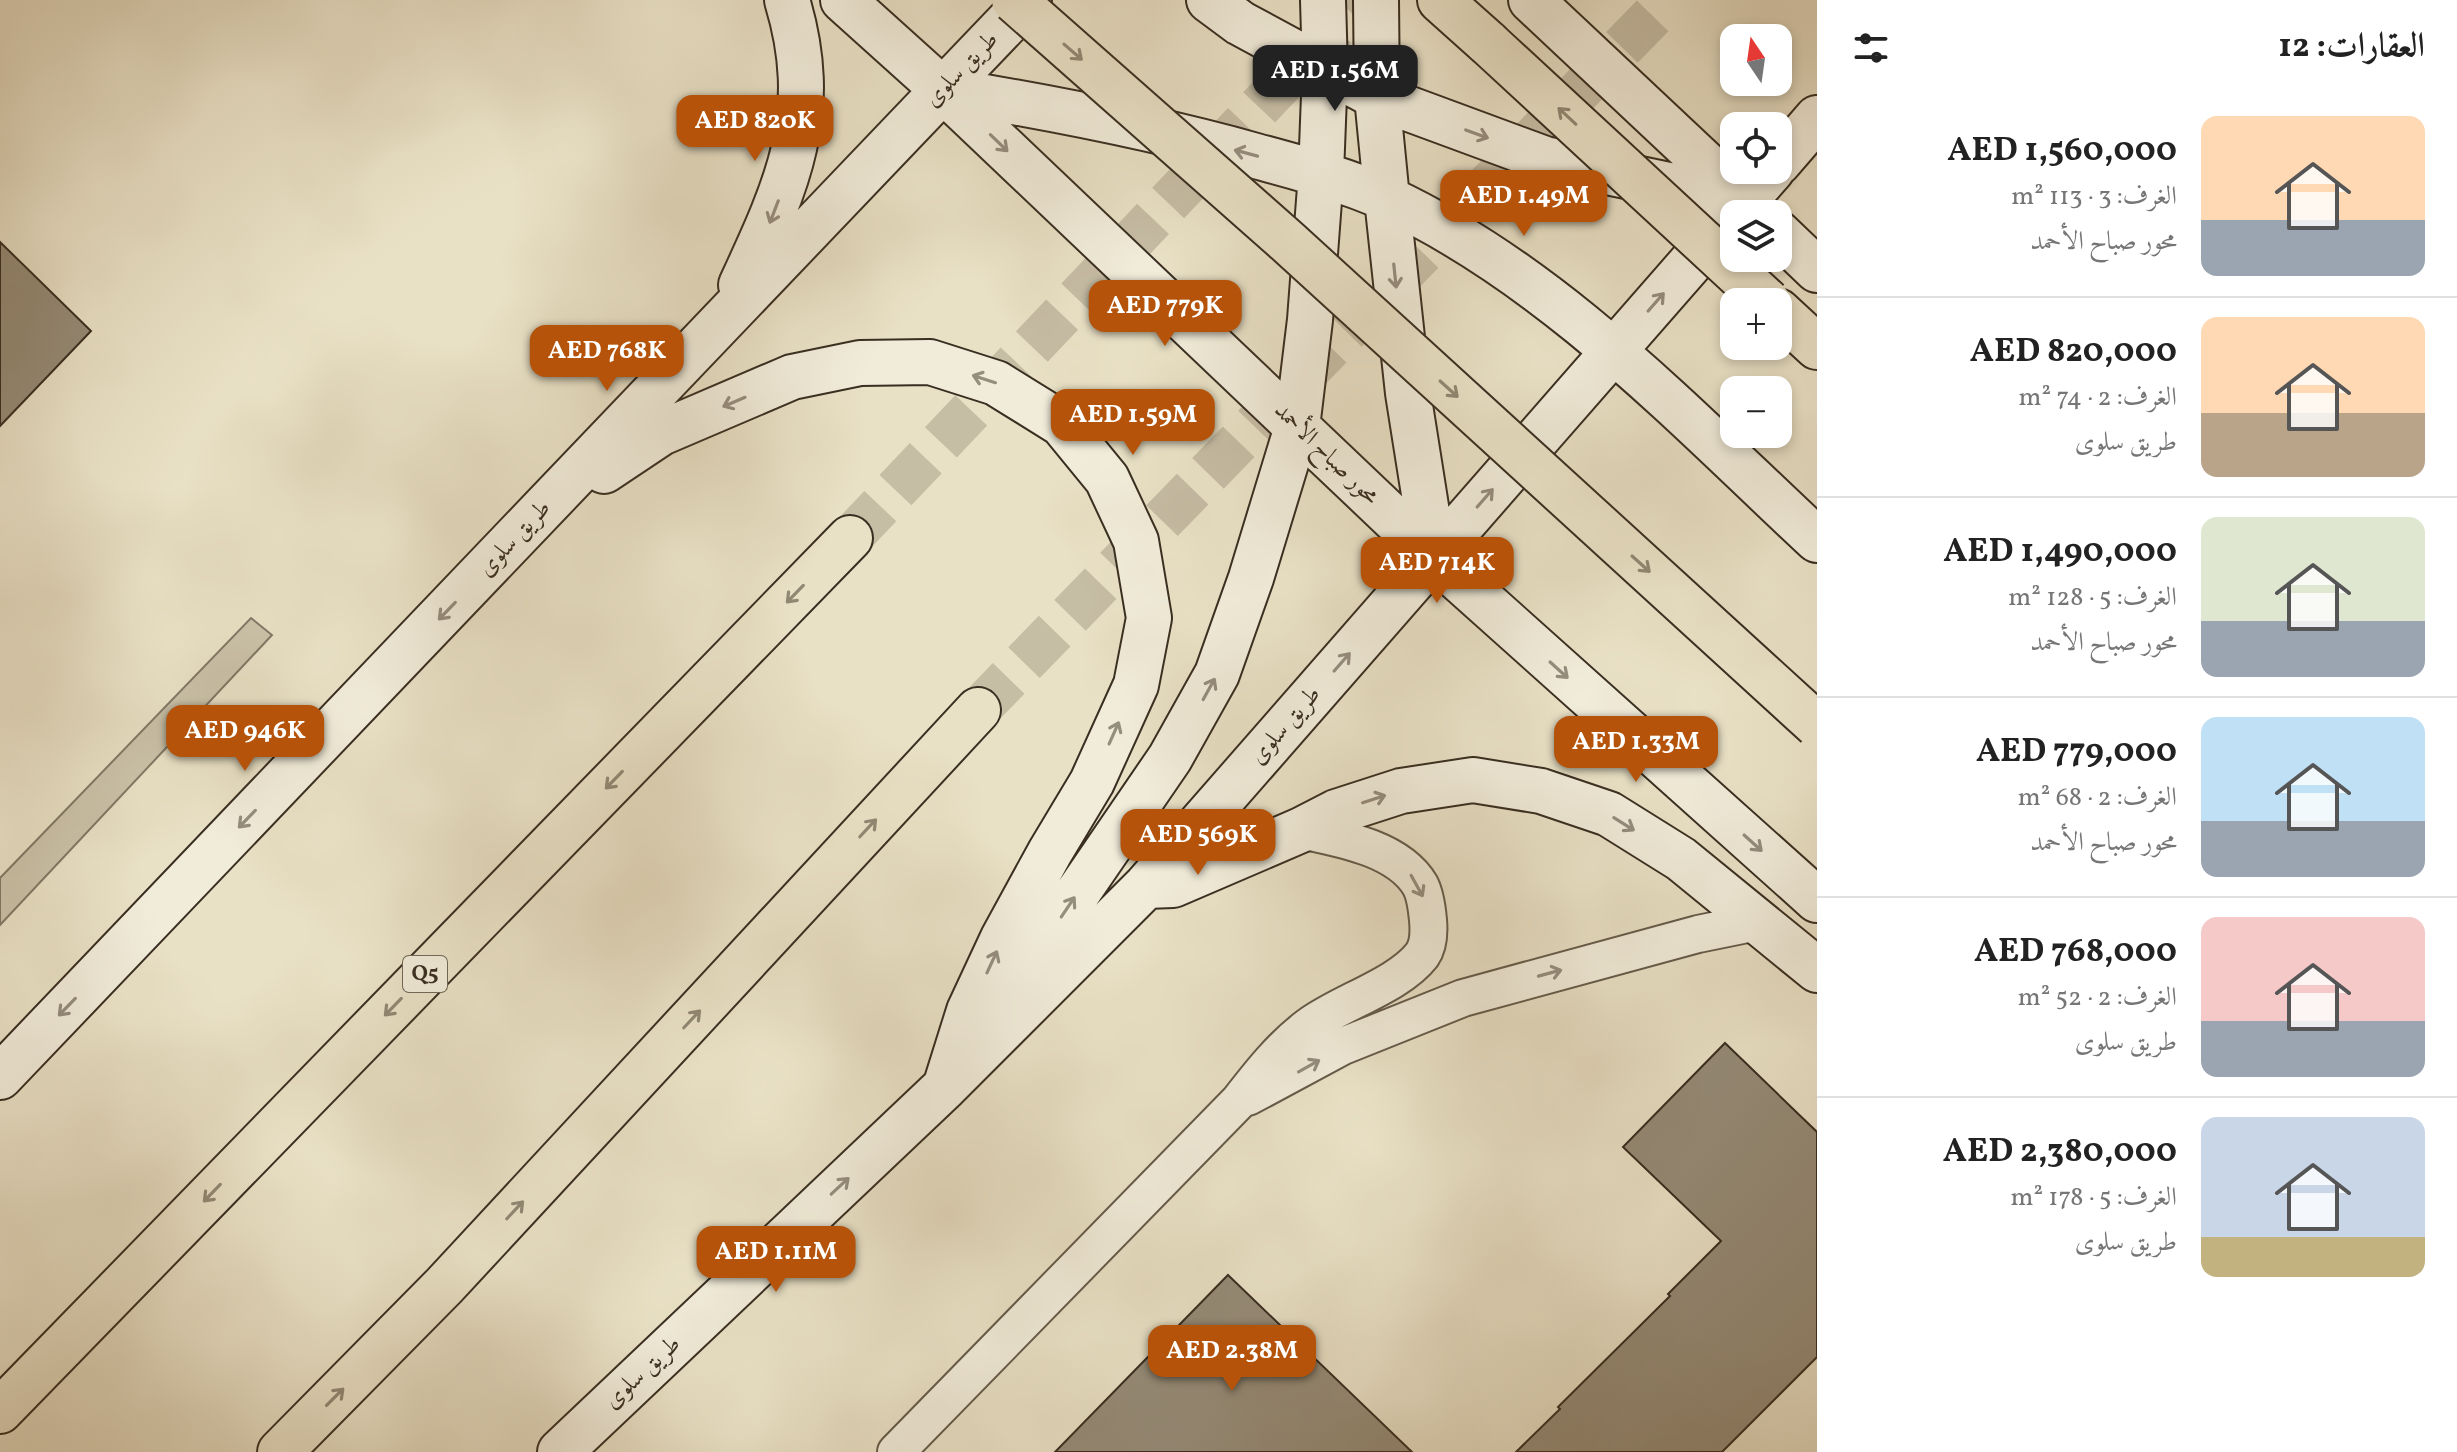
<!DOCTYPE html>
<html lang="ar">
<head>
<meta charset="utf-8">
<style>
  body { margin:0; font-family:Vollkorn,Amiri,serif; background:#f6f6f6; color:#222; direction:rtl; height:100vh; display:flex; flex-direction:column; font-size:30px; white-space:nowrap }
  * { box-sizing:border-box; margin:0 }
  p { font-size:26px; color:#767676 }
  .icon { flex:none; width:44px; height:44px; fill:none; stroke:currentColor; stroke-width:2; stroke-linecap:round; stroke-linejoin:round }
  .map { position:relative; flex:1; overflow:hidden; direction:ltr }
  .sheet { display:flex; flex-direction:column; background:#fff; width:640px }
  .sheet>* { flex:none }
  .needle { width:52px; rotate:347deg }
  .tools { position:absolute; left:1720px; top:24px; display:grid; gap:16px }
  .tools a { display:grid; place-items:center; width:72px; height:72px; border-radius:16px; background:#fff; box-shadow:0 4px 12px #0003; font-size:40px }
  .price { position:absolute; translate:-50% -68px; padding:0 18px; border-radius:16px; background:#b45309; color:#fff; font-size:26px; line-height:52px; filter:drop-shadow(0 2px 4px #0008) }
  .price::after { content:''; position:absolute; left:50%; top:48px; width:24px; height:18px; margin-left:-12px; background:inherit; clip-path:polygon(0 0,100% 0,50% 100%) }
  .price.current { background:#222; color:#fff }
  ul { padding:0; list-style:none }
  li { display:flex; align-items:center; gap:24px; height:200px; padding:0 32px }
  li+li { border-top:2px solid #e0e0e0 }
  li span { display:grid; place-items:center; flex:none; width:224px; height:160px; border-radius:16px; color:#555 }
  li>.icon { margin-inline-start:auto }
  span .icon { width:96px; height:96px; fill:#fffc; stroke-width:1 }
  li b { font-size:34px }
  h2 { display:flex; justify-content:space-between; align-items:center; height:96px; padding:0 32px; font-size:34px }
  main { display:flex; flex:1; min-height:0 }
  .map>svg:first-child { display:block }
  .green { fill:#cbc3aa; stroke:#827866; stroke-width:2 }
  .building { fill:#958b77; stroke:#392e21; stroke-width:2 }
  .lines { fill:none; stroke-linecap:round; stroke-linejoin:round }
  .highway-tunnel { stroke:#c6bda5; stroke-width:44; stroke-dasharray:44 22; stroke-linecap:butt }
  .lane-casing { stroke:#655b4a; stroke-width:40 }
  .secondary-casing { stroke:#392e21; stroke-width:48 }
  .highway-casing { stroke:#392e21; stroke-width:48 }
  .lane { stroke:#f1ecda; stroke-width:36 }
  .secondary { stroke:#f1ecda; stroke-width:44 }
  .highway { stroke:#e9e1c6; stroke-width:44 }
  .highway-bridge-casing { stroke:#392e21; stroke-width:48; stroke-linecap:butt }
  .highway-bridge { stroke:#e9e1c6; stroke-width:44 }
  .oneway { stroke:#918874 }
  .oneway2 { stroke:#958d7e }
  .labels { text-anchor:middle; dominant-baseline:central; stroke-width:8; stroke-linejoin:round; paint-order:stroke }
  .shield { fill:#f1ecda; stroke:#706758; stroke-width:2 }
  .shield-label { font-size:22px; font-weight:bold; fill:#392e21 }
  .street-label { font-size:24px; fill:#392e21; stroke:#f1ecda }
</style>
</head>
<body>
<main>
<section class="sheet">
<h2>العقارات: 12<svg class="icon" aria-label="filters" viewBox="0 0 24 24"><path d="M4 7h16M4 17h16"/><circle cx="9" cy="7" r="2"/><circle cx="15" cy="17" r="2"/></svg></h2>
<ul>
<li><span style="background:linear-gradient(#ffd9b3 65%,#9aa5b1 0)"><svg class="icon" aria-label="home" viewBox="0 0 24 24"><path d="M3 11l9-7 9 7M6 9v11h12V9"/></svg></span><div><b>AED 1,560,000</b><p>الغرف: 3 · 113 m²</p><p>محور صباح الأحمد</p></div></li>
<li><span style="background:linear-gradient(#ffd9b3 60%,#b9a48a 0)"><svg class="icon" aria-label="home" viewBox="0 0 24 24"><path d="M3 11l9-7 9 7M6 9v11h12V9"/></svg></span><div><b>AED 820,000</b><p>الغرف: 2 · 74 m²</p><p>طريق سلوى</p></div></li>
<li><span style="background:linear-gradient(#dfe7d0 65%,#9aa5b1 0)"><svg class="icon" aria-label="home" viewBox="0 0 24 24"><path d="M3 11l9-7 9 7M6 9v11h12V9"/></svg></span><div><b>AED 1,490,000</b><p>الغرف: 5 · 128 m²</p><p>محور صباح الأحمد</p></div></li>
<li><span style="background:linear-gradient(#bfe0f5 65%,#9aa5b1 0)"><svg class="icon" aria-label="home" viewBox="0 0 24 24"><path d="M3 11l9-7 9 7M6 9v11h12V9"/></svg></span><div><b>AED 779,000</b><p>الغرف: 2 · 68 m²</p><p>محور صباح الأحمد</p></div></li>
<li><span style="background:linear-gradient(#f6c9c9 65%,#9aa5b1 0)"><svg class="icon" aria-label="home" viewBox="0 0 24 24"><path d="M3 11l9-7 9 7M6 9v11h12V9"/></svg></span><div><b>AED 768,000</b><p>الغرف: 2 · 52 m²</p><p>طريق سلوى</p></div></li>
<li><span style="background:linear-gradient(#c9d6e8 75%,#c2b280 0)"><svg class="icon" aria-label="home" viewBox="0 0 24 24"><path d="M3 11l9-7 9 7M6 9v11h12V9"/></svg></span><div><b>AED 2,380,000</b><p>الغرف: 5 · 178 m²</p><p>طريق سلوى</p></div></li>
</ul>
</section>
<div class="map">
<svg width="1817" height="1452" viewBox="0 0 1817 1452">
  <rect width="100%" height="100%" fill="#e9e1c6"/>
  <filter id="stains"><feTurbulence type="fractalNoise" baseFrequency=".0025" numOctaves="4"/><feColorMatrix values="0 0 0 0 .2 0 0 0 0 .09 0 0 0 0 .02 0 0 0 .5 -.17"/></filter>
  <radialGradient id="worn" r=".72"><stop offset=".6" stop-color="#630" stop-opacity="0"/><stop offset="1" stop-color="#630" stop-opacity=".3"/></radialGradient>
  <path class="green" d="M 251,618 L 272,635 L 0,925 L 0,878 Z"/>
  <path class="building" d="M 0,242 L 91,331 L 0,426 Z
    M 1725,1043 L 1817,1132 L 1817,1357 L 1722,1452 L 1516,1452 L 1560,1409 L 1558,1407 L 1670,1296 L 1668,1294 L 1721,1241 L 1623,1147 Z
    M 1228,1275 L 1412,1452 L 1055,1452 Z"/>
  <g class="lines">
    <path class="highway-tunnel" d="M 850,538 L 1361,0
      M 978,710 L 1668,0"/>
    <defs>
      <path id="lane" d="M 1248,1097 L 1343,1046 L 1463,998 L 1698,934 L 1757,922
        M 896,1452 L 1239,1101 C 1260,1074 1281,1047 1309,1026 C 1341,1002 1398,986 1422,955 C 1429,945 1429,931 1428,920 C 1427,909 1425,894 1420,885 C 1398,848 1339,838 1301,830"/>
      <path id="secondary" d="M 843,0 L 943,90 L 1434,557 L 1817,900
        M 1209,0 L 1240,23 L 1377,97 L 1545,159 L 1745,201
        M 1376,0 L 1377,97 L 1387,199 L 1408,393 L 1434,557
        M 1531,0 L 1745,201
        M 943,90 C 1048,107 1153,127 1256,156 C 1300,168 1346,180 1388,199 C 1553,276 1685,417 1817,540
        M 1778,163 L 1817,118
        M 1778,233 L 1817,270
        M 741,285 C 788,184 821,112 787,0
        M 604,471 L 661,433 L 792,377 L 860,363 L 930,362 L 996,383 L 1062,424 L 1107,479 L 1136,541 L 1149,618 L 1136,685 L 1092,782 L 1050,852 L 1003,938 L 969,1011 L 947,1081
        M 1146,886 L 1173,885 L 1301,830 L 1336,812 L 1401,791 L 1473,780 L 1541,791 L 1609,814 L 1681,859 L 1817,970
        M 1007,996 L 1170,758 L 1217,674 L 1251,578 L 1297,427 L 1310,320 L 1321,174 L 1325,69 L 1323,0
        M 0,1077 L 1029,0
        M 560,1452 L 945,1087 L 1146,886 L 1772,170"/>
      <path id="highway" d="M 1440,0 L 1488,43
        M 1778,311 L 1817,347
        M 0,1411 L 850,538
        M 280,1452 L 444,1286 L 978,710"/>
    </defs>
    <use href="#lane" class="lane-casing"/>
    <use href="#secondary" class="secondary-casing"/>
    <use href="#highway" class="highway-casing"/>
    <use href="#lane" class="lane"/>
    <use href="#secondary" class="secondary"/>
    <use href="#highway" class="highway"/>
    <defs>
      <path id="highway-bridge" d="M 1014,0 L 1288,242 L 1817,725
        M 1488,43 L 1768,302"/>
    </defs>
    <use href="#highway-bridge" class="highway-bridge-casing"/>
    <use href="#highway-bridge" class="highway-bridge"/>
  </g>
  <defs><path id="oneway-shaft" d="M-6 0H5M1.5-3L5.5 0L1.5 3" fill="none" stroke-width="1.6" stroke-linecap="round" stroke-linejoin="round" transform="scale(2)"/></defs>
  <g class="oneway">
    <use href="#oneway-shaft" transform="translate(1073 52) rotate(41)"/>
    <use href="#oneway-shaft" transform="translate(1567 116) rotate(-137)"/>
    <use href="#oneway-shaft" transform="translate(1449 389) rotate(42)"/>
    <use href="#oneway-shaft" transform="translate(1641 564) rotate(42)"/>
    <use href="#oneway-shaft" transform="translate(795 594) rotate(134)"/>
    <use href="#oneway-shaft" transform="translate(614 780) rotate(134)"/>
    <use href="#oneway-shaft" transform="translate(868 828) rotate(-47)"/>
    <use href="#oneway-shaft" transform="translate(393 1007) rotate(134)"/>
    <use href="#oneway-shaft" transform="translate(692 1019) rotate(-47)"/>
    <use href="#oneway-shaft" transform="translate(212 1193) rotate(134)"/>
    <use href="#oneway-shaft" transform="translate(515 1210) rotate(-47)"/>
    <use href="#oneway-shaft" transform="translate(335 1397) rotate(-45)"/>
  </g>
  <g class="oneway2">
    <use href="#oneway-shaft" transform="translate(1477 134) rotate(20)"/>
    <use href="#oneway-shaft" transform="translate(999 143) rotate(44)"/>
    <use href="#oneway-shaft" transform="translate(1246 153) rotate(-165)"/>
    <use href="#oneway-shaft" transform="translate(774 212) rotate(111)"/>
    <use href="#oneway-shaft" transform="translate(1395 276) rotate(84)"/>
    <use href="#oneway-shaft" transform="translate(1656 302) rotate(-49)"/>
    <use href="#oneway-shaft" transform="translate(984 379) rotate(-162)"/>
    <use href="#oneway-shaft" transform="translate(734 402) rotate(157)"/>
    <use href="#oneway-shaft" transform="translate(1485 498) rotate(-49)"/>
    <use href="#oneway-shaft" transform="translate(447 611) rotate(134)"/>
    <use href="#oneway-shaft" transform="translate(1342 662) rotate(-49)"/>
    <use href="#oneway-shaft" transform="translate(1559 670) rotate(42)"/>
    <use href="#oneway-shaft" transform="translate(1209 689) rotate(-61)"/>
    <use href="#oneway-shaft" transform="translate(1114 733) rotate(-66)"/>
    <use href="#oneway-shaft" transform="translate(1374 799) rotate(-18)"/>
    <use href="#oneway-shaft" transform="translate(247 819) rotate(134)"/>
    <use href="#oneway-shaft" transform="translate(1624 824) rotate(32)"/>
    <use href="#oneway-shaft" transform="translate(1753 843) rotate(42)"/>
    <use href="#oneway-shaft" transform="translate(1417 886) rotate(61)"/>
    <use href="#oneway-shaft" transform="translate(1068 907) rotate(-56)"/>
    <use href="#oneway-shaft" transform="translate(992 962) rotate(-65)"/>
    <use href="#oneway-shaft" transform="translate(1550 973) rotate(-15)"/>
    <use href="#oneway-shaft" transform="translate(67 1007) rotate(134)"/>
    <use href="#oneway-shaft" transform="translate(1309 1066) rotate(-29)"/>
    <use href="#oneway-shaft" transform="translate(840 1186) rotate(-43)"/>
  </g>
  <g class="labels">
    <rect class="shield" x="403" y="956" width="44" height="36" rx="6"/>
    <g class="shield-label">
      <text x="425" y="974">Q5</text>
    </g>
    <g class="street-label">
      <text transform="translate(962 70) rotate(-46)">طريق سلوى</text>
      <text transform="translate(1326 454) rotate(44)">محور صباح الأحمد</text>
      <text transform="translate(515 539) rotate(-47)">طريق سلوى</text>
      <text transform="translate(1286 726) rotate(-49)">طريق سلوى</text>
      <text transform="translate(643 1373) rotate(-43)">طريق سلوى</text>
    </g>
  </g>
  <rect width="100%" height="100%" filter="url(#stains)"/>
  <rect width="100%" height="100%" fill="url(#worn)"/>
</svg>
<div class="tools">
<a><svg class="needle" viewBox="-14 -14 28 28"><path d="M0-13l5 13h-10z" fill="#e53935"/><path d="M0 13l5-13h-10z" fill="#767676"/></svg></a>
<a><svg class="icon" aria-label="locate" viewBox="0 0 24 24"><circle cx="12" cy="12" r="6"/><path d="M12 2v4M12 18v4M2 12h4M18 12h4"/></svg></a>
<a><svg class="icon" aria-label="layers" viewBox="0 0 24 24"><path d="M12 4l9 5-9 5-9-5zM3 14l9 5 9-5"/></svg></a>
<a>+</a>
<a>−</a>
</div>
<b class="price current" style="left:1335px;top:113px">AED 1.56M</b>
<b class="price" style="left:755px;top:163px">AED 820K</b>
<b class="price" style="left:1524px;top:238px">AED 1.49M</b>
<b class="price" style="left:1165px;top:348px">AED 779K</b>
<b class="price" style="left:607px;top:393px">AED 768K</b>
<b class="price" style="left:1133px;top:457px">AED 1.59M</b>
<b class="price" style="left:1437px;top:605px">AED 714K</b>
<b class="price" style="left:245px;top:773px">AED 946K</b>
<b class="price" style="left:1636px;top:784px">AED 1.33M</b>
<b class="price" style="left:1198px;top:877px">AED 569K</b>
<b class="price" style="left:776px;top:1294px">AED 1.11M</b>
<b class="price" style="left:1232px;top:1393px">AED 2.38M</b>
</div>
</main>
</body>
</html>
